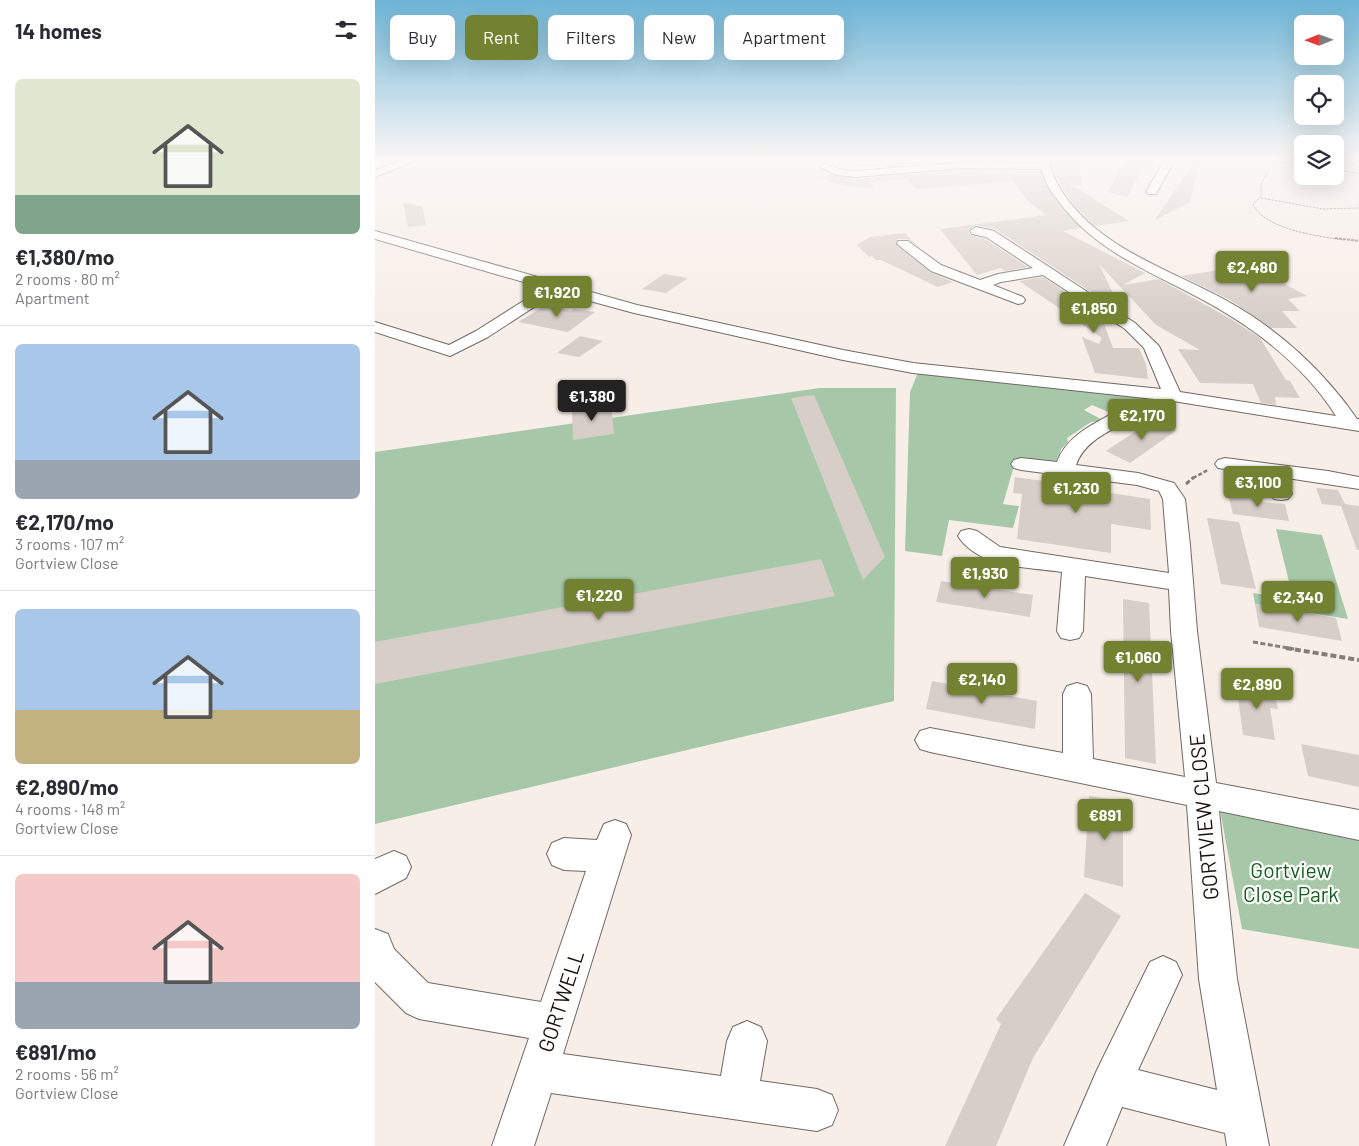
<!DOCTYPE html>
<html lang="en">
<head>
<meta charset="utf-8">
<style>
  body { margin:0; font-family:Barlow,sans-serif; background:#f7f7f7; color:#2b2b33; height:100vh; display:flex; flex-direction:column; font-size:19px; white-space:nowrap }
  * { box-sizing:border-box; margin:0 }
  p { font-size:16px; color:#7c7c81 }
  .icon { flex:none; width:28px; height:28px; fill:none; stroke:currentColor; stroke-width:2; stroke-linecap:round; stroke-linejoin:round }
  .map { position:relative; flex:1; overflow:hidden }
  .drawer { display:flex; flex-direction:column; background:#fff; width:375px }
  .drawer>* { flex:none }
  .guide { position:absolute; left:15px; top:15px; width:475px; height:45px; display:flex; gap:10px }
  .needle { width:32px; rotate:269deg }
  .tools { position:absolute; left:919px; top:15px; display:grid; gap:10px }
  .tools a { display:grid; place-items:center; width:50px; height:50px; border-radius:8px; background:#fff; box-shadow:0 5px 20px #0002; font-size:25px }
  .price { position:absolute; translate:-50% -42px; padding:0 11px; border-radius:5px; background:#728231; color:#fff; font-size:16px; line-height:32px; filter:drop-shadow(0 1px 2px #0008) }
  .price::after { content:''; position:absolute; left:50%; top:30px; width:15px; height:11px; margin-left:-8px; background:inherit; clip-path:polygon(0 0,100% 0,50% 100%) }
  .price.current { background:#222; color:#fff }
  ul { padding:0; list-style:none }
  li { display:grid; align-content:center; gap:10px; height:265px; padding:0 15px }
  li+li { border-top:1px solid #e1e1e2 }
  li span { display:grid; place-items:center; height:155px; border-radius:8px; color:#555 }
  li>.icon { margin-inline-start:auto }
  span .icon { width:90px; height:90px; fill:#fffc; stroke-width:1 }
  li b { font-size:21px }
  h2 { display:flex; justify-content:space-between; align-items:center; height:60px; padding:0 15px; font-size:21px }
  .tag { padding:0 18px; border-radius:8px; background:#fff; box-shadow:0 5px 20px #0002; font-size:18px; line-height:45px }
  .tag.current { background:#728231; color:#fff }
  main { display:flex; flex:1; min-height:0 }
  .map>svg:first-child { display:block }
  .green { fill:#a7c8a8 }
  .building { fill:#d7cec8 }
  .lines { fill:none; stroke-linecap:round; stroke-linejoin:round }
  .minor-casing { stroke:#716964; stroke-width:2 }
  .path-far4 { stroke:#847e7a; stroke-width:1; stroke-dasharray:2.5 1; stroke-linecap:butt }
  .path-far3 { stroke:#847e7a; stroke-width:2; stroke-dasharray:3 1; stroke-linecap:butt }
  .path-far2 { stroke:#847e7a; stroke-width:2.5; stroke-dasharray:4 2; stroke-linecap:butt }
  .path-far1 { stroke:#847e7a; stroke-width:3; stroke-dasharray:5 2.5; stroke-linecap:butt }
  .path { stroke:#847e7a; stroke-width:4; stroke-dasharray:6 3; stroke-linecap:butt }
  .minor { fill:#fff; fill-rule:evenodd }
  .labels { text-anchor:middle; dominant-baseline:central; stroke-width:4.5; stroke-linejoin:round; paint-order:stroke }
  .near-street-label { font-size:21px; fill:#13100e; stroke:#fffdfc }
  .near-park-label { font-size:21px; fill:#125f21; stroke:#fffdfc }
</style>
</head>
<body>
<main>
<section class="drawer">
<h2>14 homes<svg class="icon" aria-label="filters" viewBox="0 0 24 24"><path d="M4 7h16M4 17h16"/><circle cx="9" cy="7" r="2"/><circle cx="15" cy="17" r="2"/></svg></h2>
<ul>
<li><span style="background:linear-gradient(#dfe7d0 75%,#7fa58c 0)"><svg class="icon" aria-label="home" viewBox="0 0 24 24"><path d="M3 11l9-7 9 7M6 9v11h12V9"/></svg></span><div><b>€1,380/mo</b><p>2 rooms · 80 m²</p><p>Apartment</p></div></li>
<li><span style="background:linear-gradient(#a9c7e8 75%,#9aa5b1 0)"><svg class="icon" aria-label="home" viewBox="0 0 24 24"><path d="M3 11l9-7 9 7M6 9v11h12V9"/></svg></span><div><b>€2,170/mo</b><p>3 rooms · 107 m²</p><p>Gortview Close</p></div></li>
<li><span style="background:linear-gradient(#a9c7e8 65%,#c2b280 0)"><svg class="icon" aria-label="home" viewBox="0 0 24 24"><path d="M3 11l9-7 9 7M6 9v11h12V9"/></svg></span><div><b>€2,890/mo</b><p>4 rooms · 148 m²</p><p>Gortview Close</p></div></li>
<li><span style="background:linear-gradient(#f6c9c9 70%,#9aa5b1 0)"><svg class="icon" aria-label="home" viewBox="0 0 24 24"><path d="M3 11l9-7 9 7M6 9v11h12V9"/></svg></span><div><b>€891/mo</b><p>2 rooms · 56 m²</p><p>Gortview Close</p></div></li>
</ul>
</section>
<div class="map">
<svg width="984" height="1146" viewBox="0 0 984 1146">
  <rect width="100%" height="100%" fill="#f7eee8"/>
  <path class="green" d="M 544,370 L 787,399 L 758,413 C 750,411 744,409 738,414 L 717,405 L 709,410 L 724,418 L 725,421 L 716,422 L 692,438 L 693,442 L 686,449 L 683,461 L 675,462 L 641,459 L 628,504 L 644,506 L 638,528 L 574,520 L 567,556 L 530,551 L 535,392 Z
    M 445,388 L 521,388 L 519,701 L 0,824 L 0,452 Z
    M 901,529 L 947,535 L 973,619 L 880,604 L 878,593 L 918,598 Z
    M 845,810 L 984,838 L 984,949 L 867,929 Z"/>
  <path class="building" d="M 570,157 L 660,157 L 661,161 L 589,160 L 470,168 L 479,165 L 531,163 L 571,159 Z
    M 674,157 L 705,157 L 706,186 L 692,182 L 754,221 L 721,226 L 718,224 L 700,206 L 685,184 Z
    M 751,157 L 774,157 L 752,197 L 733,192 Z
    M 822,157 L 826,157 L 815,202 L 780,220 Z
    M 589,170 L 665,171 L 680,200 L 706,228 L 688,231 L 770,273 L 748,285 L 784,279 L 856,319 L 885,338 L 911,380 L 915,381 L 925,398 L 900,397 L 901,405 L 886,403 L 878,384 L 825,383 L 803,349 L 825,350 L 781,325 L 724,264 L 747,312 L 620,229 L 601,225 L 593,231 L 595,235 L 610,239 L 653,267 L 630,271 L 625,268 L 602,275 L 565,229 L 671,215 L 652,200 L 638,181 L 541,189 L 532,179 L 495,182 L 499,188 L 468,186 L 445,178 L 455,174 L 480,179 Z
    M 28,203 L 47,206 L 51,225 L 33,227 Z
    M 530,233 L 542,246 L 533,239 L 522,239 L 521,245 L 555,272 L 578,282 L 563,287 L 506,260 L 501,260 L 497,256 L 494,257 L 482,245 L 495,237 Z
    M 876,265 L 932,296 L 913,299 L 925,311 L 907,311 L 922,328 L 896,328 L 855,300 L 806,276 Z
    M 289,274 L 313,278 L 291,293 L 267,289 Z
    M 668,277 L 733,320 L 728,321 L 738,348 L 764,348 L 771,364 L 773,379 L 720,373 L 707,337 L 724,344 L 727,338 L 701,320 L 698,311 L 690,312 L 644,281 Z
    M 173,304 L 196,311 L 199,309 L 220,312 L 193,332 L 143,322 Z
    M 205,336 L 228,341 L 204,357 L 182,353 Z
    M 439,395 L 510,557 L 488,580 L 416,398 Z
    M 236,404 L 239,434 L 198,440 L 197,409 Z
    M 779,419 L 802,430 L 755,463 L 731,451 Z
    M 640,477 L 723,488 L 723,491 L 775,499 L 776,530 L 736,524 L 736,553 L 642,539 L 647,494 L 638,493 Z
    M 941,488 L 963,490 L 970,504 L 984,506 L 984,550 L 982,550 L 966,506 L 947,504 Z
    M 853,495 L 887,498 L 888,502 L 910,504 L 914,521 L 858,514 Z
    M 832,518 L 864,522 L 881,589 L 846,584 Z
    M 446,559 L 460,596 L 0,684 L 0,642 Z
    M 566,581 L 658,595 L 655,617 L 561,602 Z
    M 748,599 L 774,603 L 781,764 L 750,758 Z
    M 880,604 L 961,618 L 967,641 L 884,627 Z
    M 557,681 L 662,701 L 660,729 L 551,709 Z
    M 864,681 L 898,686 L 903,709 L 895,708 L 900,740 L 868,735 L 863,698 L 867,699 Z
    M 926,744 L 984,755 L 984,787 L 933,776 Z
    M 714,796 L 748,801 L 748,887 L 709,877 Z
    M 710,893 L 746,916 L 658,1058 L 621,1146 L 570,1146 L 626,1024 L 621,1019 Z"/>
  <g class="lines">
    <defs>
      <path id="minor" d="M 36,157 L 50,157 L 0,177 L 0,170 Z
        M 662,157 L 672,157 C 676,166 678,177 683,185 C 719,248 795,269 854,302 C 904,330 949,371 982,419 L 984,419 L 984,431 L 798,401 L 538,373 L 468,360 L 259,313 L 182,292 L 113,337 L 75,356 L 0,332 L 0,322 L 74,345 L 101,331 L 169,288 L 0,239 L 0,231 L 262,305 L 468,350 L 538,363 L 786,389 L 769,348 L 750,329 L 668,275 L 626,282 L 618,285 L 648,297 L 650,300 L 648,303 L 643,304 L 556,271 L 522,244 L 523,241 L 533,241 L 566,265 L 605,280 L 623,274 L 658,268 L 611,237 L 597,234 L 595,231 L 601,227 L 619,231 L 760,323 L 784,346 L 805,392 L 961,416 C 936,376 897,342 857,317 C 802,281 738,264 694,214 C 682,200 671,187 666,169 L 589,168 L 480,177 L 462,175 L 444,167 L 449,164 L 467,170 L 480,171 L 589,162 L 664,163 Z
        M 791,157 L 801,157 L 781,194 L 773,194 L 771,192 Z
        M 893,157 L 928,158 L 928,164 L 898,160 Z
        M 960,163 L 984,167 L 984,173 L 960,169 Z
        M 749,409 L 756,411 L 758,415 L 756,419 C 735,431 709,441 701,465 L 763,473 L 799,483 L 810,499 L 815,545 L 822,631 L 841,783 L 984,810 L 984,840 L 844,811 L 862,979 L 894,1146 L 852,1146 L 850,1133 L 747,1107 L 731,1146 L 689,1146 L 722,1070 L 775,962 L 788,956 L 801,962 L 807,975 L 763,1070 L 842,1090 L 824,979 L 812,805 L 555,752 L 545,749 L 540,740 L 545,731 L 555,728 L 688,753 L 688,694 L 692,686 L 702,683 L 712,686 L 716,694 L 718,759 L 810,777 L 796,631 L 794,589 L 710,576 L 708,631 L 704,638 L 695,640 L 686,638 L 682,631 L 687,572 C 653,567 603,568 583,536 L 586,531 L 594,529 L 602,531 L 625,547 L 794,573 L 788,499 L 784,491 L 762,485 L 646,470 L 639,468 L 636,464 L 639,460 L 646,458 L 682,462 C 692,435 719,424 742,411 Z
        M 850,458 L 953,471 L 984,477 L 984,489 L 912,478 L 917,494 L 913,499 L 906,500 L 899,499 L 895,494 L 891,475 L 843,468 L 840,464 L 843,460 Z
        M 240,820 L 251,824 L 256,835 L 188,1054 L 346,1076 L 352,1041 L 358,1027 L 372,1021 L 386,1027 L 392,1041 L 385,1081 L 442,1089 L 457,1095 L 463,1110 L 457,1125 L 442,1131 L 176,1093 L 159,1146 L 117,1146 L 154,1038 L 44,1019 L 31,1013 L 0,982 L 0,929 L 13,934 L 19,949 L 53,983 L 166,1002 L 211,871 L 189,870 L 177,865 L 172,854 L 177,843 L 189,838 L 222,840 L 229,824 Z
        M 19,851 L 31,856 L 36,867 L 31,878 L 0,894 L 0,859 Z"/>
    </defs>
    <use href="#minor" class="minor-casing"/>
    <path class="path-far4" d="M 894,170 L 886,184 L 886,196 L 878,205 C 892,230 943,236 969,240
      M 886,198 L 948,209 L 984,208"/>
    <path class="path-far3" d="M 960,238 L 984,241"/>
    <path class="path-far2" d="M 818,478 L 833,470"/>
    <path class="path-far1" d="M 811,484 L 819,477
      M 878,642 L 919,649"/>
    <path class="path" d="M 911,648 L 984,660"/>
    <use href="#minor" class="minor"/>
  </g>
  <linearGradient id="sky" x2="0" y2="1"><stop stop-color="#6db4d5"/><stop offset="0.5" stop-color="#fbf7f5"/><stop offset="1" stop-color="#fbf7f5" stop-opacity="0"/></linearGradient>
  <rect width="984" height="317" fill="url(#sky)"/>
  <g class="labels">
    <g class="near-street-label">
      <text transform="translate(828 817) rotate(-95)">GORTVIEW CLOSE</text>
      <text transform="translate(185 1001) rotate(-72)">GORTWELL</text>
    </g>
    <g class="near-park-label">
      <text x="916" y="869">Gortview<tspan x="916" dy="24">Close Park</tspan></text>
    </g>
  </g>
</svg>
<div class="tools">
<a><svg class="needle" viewBox="-14 -14 28 28"><path d="M0-13l5 13h-10z" fill="#e53935"/><path d="M0 13l5-13h-10z" fill="#7c7c81"/></svg></a>
<a><svg class="icon" aria-label="locate" viewBox="0 0 24 24"><circle cx="12" cy="12" r="6"/><path d="M12 2v4M12 18v4M2 12h4M18 12h4"/></svg></a>
<a><svg class="icon" aria-label="layers" viewBox="0 0 24 24"><path d="M12 4l9 5-9 5-9-5zM3 14l9 5 9-5"/></svg></a>
</div>
<b class="price" style="left:877px;top:293px">€2,480</b>
<b class="price" style="left:182px;top:318px">€1,920</b>
<b class="price" style="left:719px;top:334px">€1,850</b>
<b class="price current" style="left:217px;top:422px">€1,380</b>
<b class="price" style="left:767px;top:441px">€2,170</b>
<b class="price" style="left:883px;top:508px">€3,100</b>
<b class="price" style="left:701px;top:514px">€1,230</b>
<b class="price" style="left:610px;top:599px">€1,930</b>
<b class="price" style="left:224px;top:621px">€1,220</b>
<b class="price" style="left:923px;top:623px">€2,340</b>
<b class="price" style="left:763px;top:683px">€1,060</b>
<b class="price" style="left:607px;top:705px">€2,140</b>
<b class="price" style="left:882px;top:710px">€2,890</b>
<b class="price" style="left:730px;top:841px">€891</b>
<div class="guide">
<a class="tag">Buy</a>
<a class="tag current">Rent</a>
<a class="tag">Filters</a>
<a class="tag">New</a>
<a class="tag">Apartment</a>
</div>
</div>
</main>
</body>
</html>
